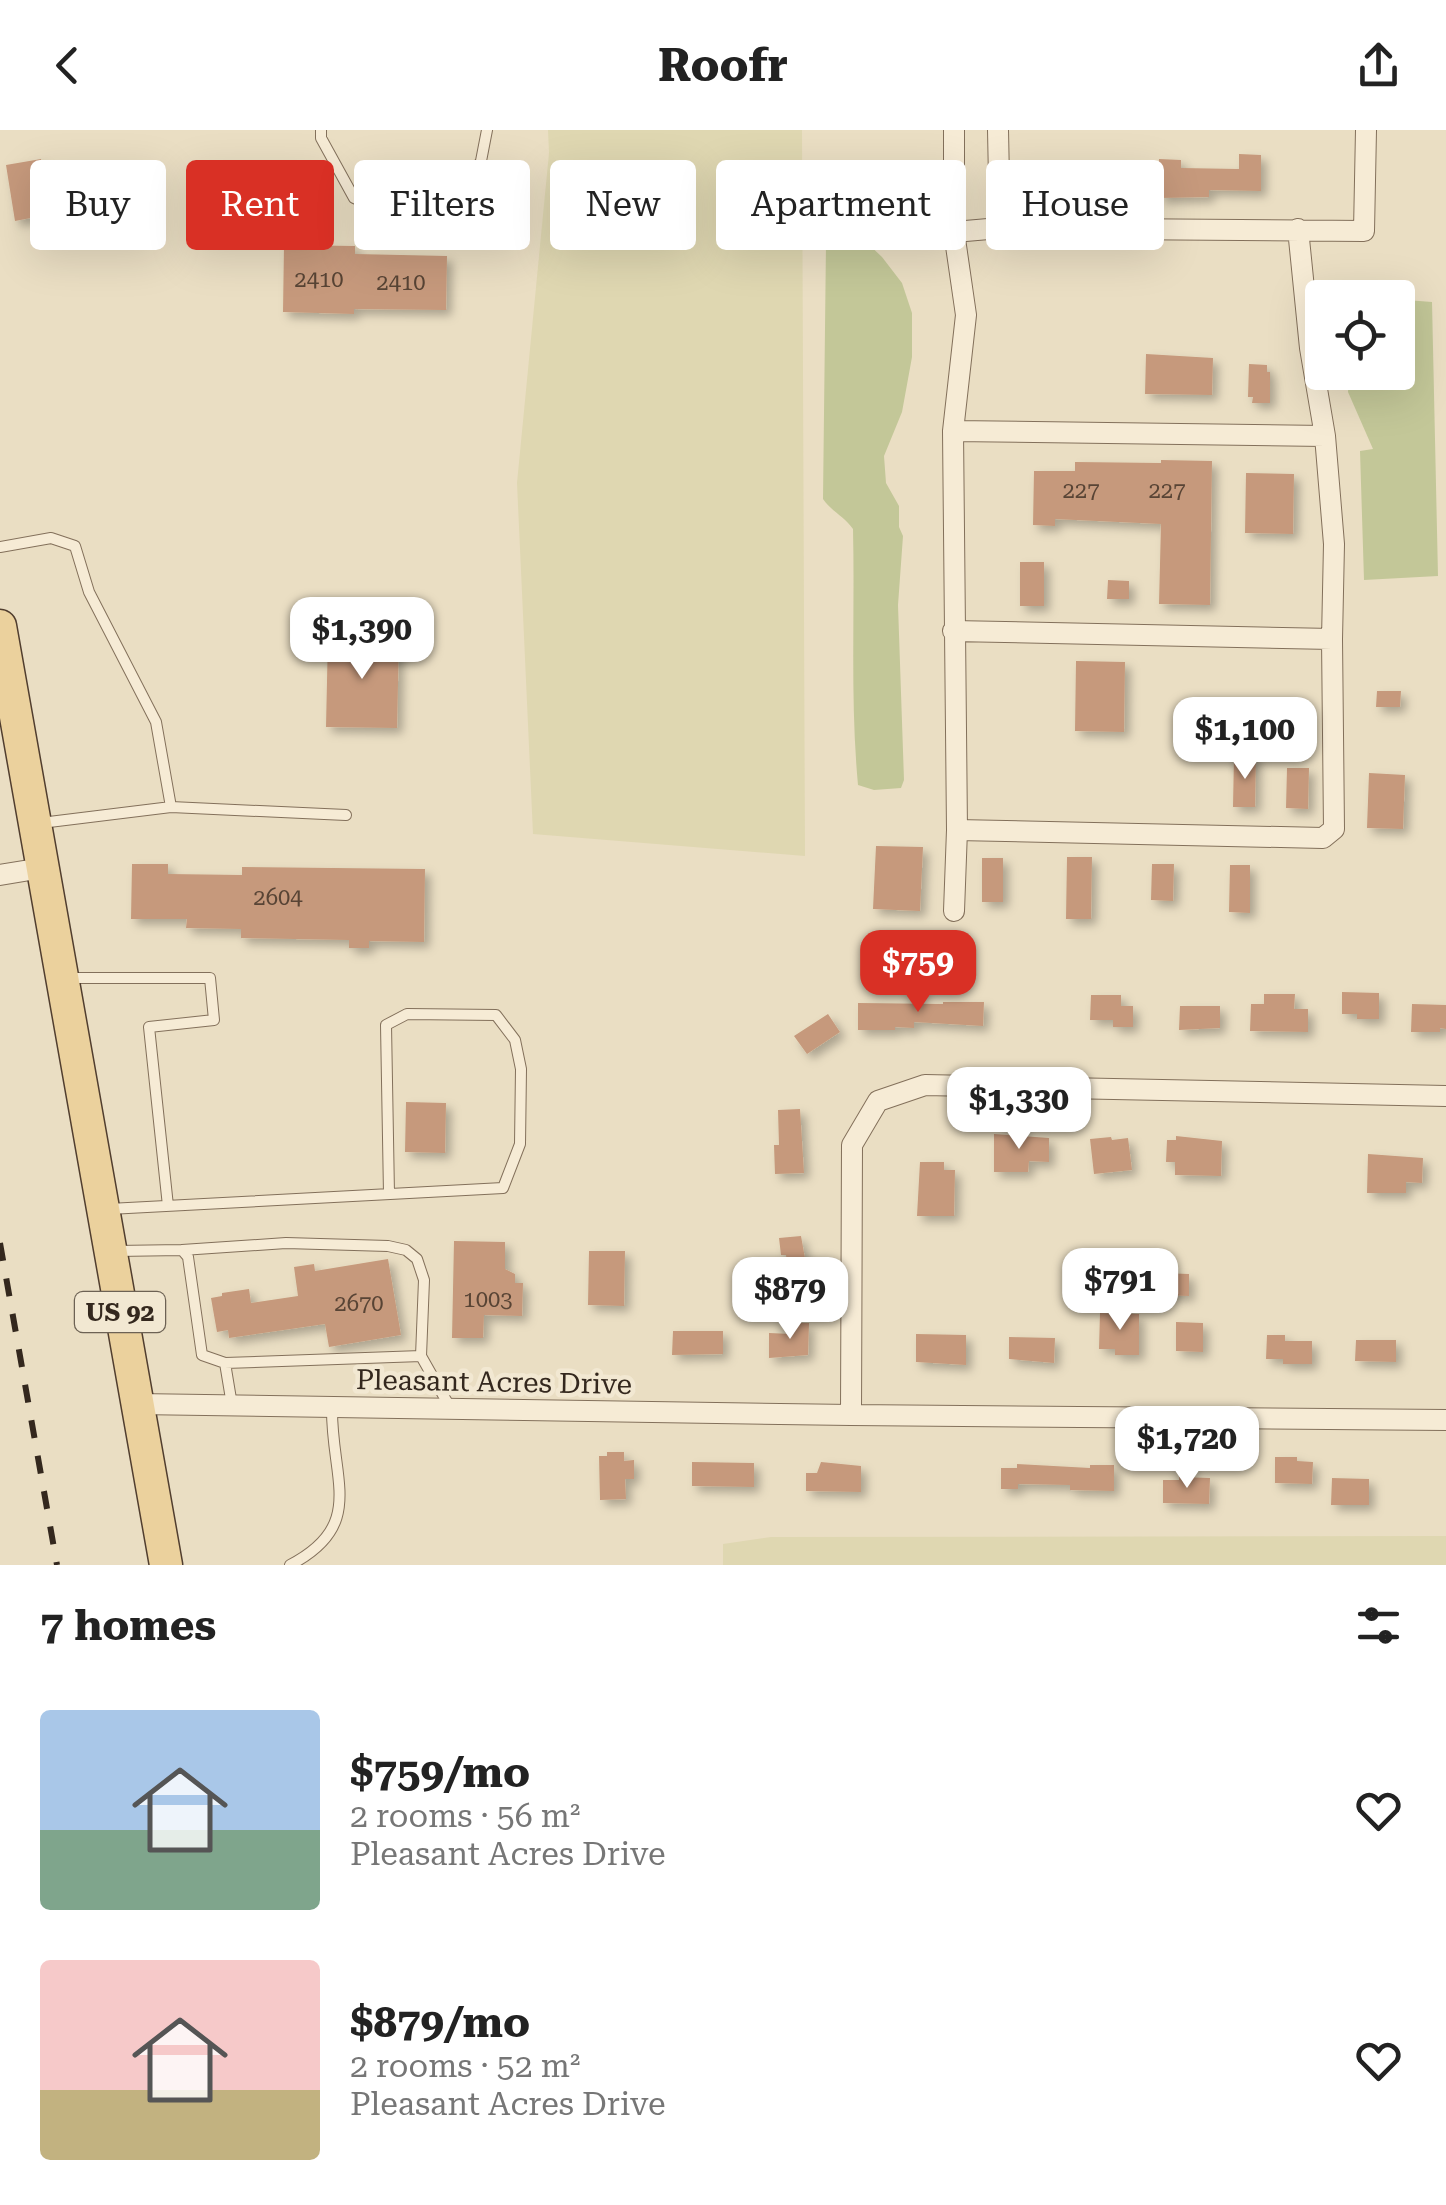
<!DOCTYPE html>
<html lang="en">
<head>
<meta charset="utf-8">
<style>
  body { margin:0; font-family:"Roboto Serif",serif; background:#f2f2f2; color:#222; height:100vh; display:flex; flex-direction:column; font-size:38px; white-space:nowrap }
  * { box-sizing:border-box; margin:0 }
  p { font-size:32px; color:#767676 }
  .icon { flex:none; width:55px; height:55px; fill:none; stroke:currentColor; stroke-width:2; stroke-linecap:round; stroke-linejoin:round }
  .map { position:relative; height:1435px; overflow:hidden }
  .drawer { display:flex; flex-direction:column; background:#fff; flex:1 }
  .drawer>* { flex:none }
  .top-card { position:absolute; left:30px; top:30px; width:1388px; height:90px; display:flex; gap:20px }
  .buttons { position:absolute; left:1305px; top:150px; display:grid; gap:20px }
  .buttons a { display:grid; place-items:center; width:110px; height:110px; border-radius:10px; background:#fff; box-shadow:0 10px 40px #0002; font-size:50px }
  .price { position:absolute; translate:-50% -85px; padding:0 22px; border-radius:20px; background:#fff; color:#222; font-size:32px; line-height:65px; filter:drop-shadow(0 2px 5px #0008) }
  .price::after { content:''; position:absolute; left:50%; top:60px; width:30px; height:22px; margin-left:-15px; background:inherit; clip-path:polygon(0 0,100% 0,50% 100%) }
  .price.selected { background:#d93025; color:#fff }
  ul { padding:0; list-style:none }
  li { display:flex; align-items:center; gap:30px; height:250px; padding:0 40px }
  li span { display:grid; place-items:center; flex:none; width:280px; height:200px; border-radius:10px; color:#555 }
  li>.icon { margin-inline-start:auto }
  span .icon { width:120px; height:120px; fill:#fffc; stroke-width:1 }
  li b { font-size:42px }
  h2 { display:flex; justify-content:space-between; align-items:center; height:120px; padding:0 40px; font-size:42px }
  .pill { padding:0 35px; border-radius:10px; background:#fff; box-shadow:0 10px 40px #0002; font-size:35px; line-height:90px }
  .pill.selected { background:#d93025; color:#fff }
  header { display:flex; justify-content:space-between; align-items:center; height:130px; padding:0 40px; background:#fff; font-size:45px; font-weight:700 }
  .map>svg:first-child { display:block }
  .farmland { fill:#dfd7b1 }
  .green { fill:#c3c798 }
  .building { fill:#c6997b; filter:url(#shadow) }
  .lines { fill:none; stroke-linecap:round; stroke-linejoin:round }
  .lane-casing { stroke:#83705b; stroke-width:12 }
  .street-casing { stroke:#83705b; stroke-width:22 }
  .primary-casing { stroke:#513e2f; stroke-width:35 }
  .lane { stroke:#f6ebd5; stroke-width:10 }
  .street { stroke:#f6ebd5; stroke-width:20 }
  .primary { stroke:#ebd19d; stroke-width:32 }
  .rail { stroke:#34281e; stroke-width:6; stroke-dasharray:18 18; stroke-linecap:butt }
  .labels { text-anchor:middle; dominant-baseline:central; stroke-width:9; stroke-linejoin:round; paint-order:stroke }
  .number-label { font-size:22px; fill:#584435 }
  .shield { fill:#f2e8d2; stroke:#6d6254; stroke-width:2.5 }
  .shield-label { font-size:25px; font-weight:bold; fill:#34281e }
  .street-label { font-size:28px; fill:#34281e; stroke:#f2e8d2 }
</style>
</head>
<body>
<header><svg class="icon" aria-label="back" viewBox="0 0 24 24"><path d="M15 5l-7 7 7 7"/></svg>Roofr<svg class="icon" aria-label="share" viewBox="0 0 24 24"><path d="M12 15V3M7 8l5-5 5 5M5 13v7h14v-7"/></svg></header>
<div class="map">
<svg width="1446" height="1435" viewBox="0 0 1446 1435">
  <defs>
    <filter id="shadow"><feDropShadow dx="5.5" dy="5.5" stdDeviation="5" flood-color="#0004"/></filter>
  </defs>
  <rect width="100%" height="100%" fill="#eadec3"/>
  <path class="farmland" d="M 548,0 L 802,0 L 805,726 L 533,704 L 517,353 L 549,23 Z
    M 1446,1406 L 1446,1435 L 723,1435 L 723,1414 L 771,1407 Z"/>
  <path class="green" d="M 841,105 L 863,109 L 882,127 L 902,153 L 912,183 L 912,227 L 902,282 L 884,326 L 886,353 L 899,376 L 899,397 L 903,406 L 898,475 L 904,650 L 901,658 L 874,660 L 858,655 C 850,569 855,485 853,399 C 844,386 832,382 823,369 L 826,113 Z
    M 1406,170 L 1432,172 L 1438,446 L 1364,450 L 1360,321 L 1373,319 L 1348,262 L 1349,243 L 1398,242 L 1398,171 Z"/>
  <path class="building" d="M 1239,24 L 1261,25 L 1261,61 L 1209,60 L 1209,67 L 1159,68 L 1159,29 L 1181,30 L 1181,38 L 1239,39 Z
    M 41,29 L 51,84 L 15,91 L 6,35 Z
    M 284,115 L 355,116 L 355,124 L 447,126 L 446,180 L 354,179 L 354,184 L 283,182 Z
    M 1146,224 L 1213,228 L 1212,265 L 1145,264 Z
    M 1249,234 L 1267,235 L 1267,242 L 1270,242 L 1270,273 L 1252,273 L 1253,267 L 1248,267 Z
    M 1161,330 L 1212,331 L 1210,475 L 1159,474 L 1161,394 L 1055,389 L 1055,396 L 1033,395 L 1034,341 L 1075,341 L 1075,332 L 1161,333 Z
    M 1246,343 L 1294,344 L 1293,404 L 1245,403 Z
    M 1020,432 L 1044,432 L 1044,476 L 1020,476 Z
    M 1108,450 L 1129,451 L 1129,469 L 1107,469 Z
    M 328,505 L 399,506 L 397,598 L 326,597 Z
    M 1076,531 L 1125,532 L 1124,602 L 1075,601 Z
    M 1377,561 L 1401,561 L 1400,577 L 1376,577 Z
    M 1234,626 L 1256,626 L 1255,677 L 1233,677 Z
    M 1287,638 L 1309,638 L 1308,679 L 1286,678 Z
    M 1369,643 L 1405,645 L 1403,699 L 1367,698 Z
    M 876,716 L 923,717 L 920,781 L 873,779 Z
    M 1067,727 L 1092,727 L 1091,789 L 1066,789 Z
    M 982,728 L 1003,728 L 1003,772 L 982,772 Z
    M 132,734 L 168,734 L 168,744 L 242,745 L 242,737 L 425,739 L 424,812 L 369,811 L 369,818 L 349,818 L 349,810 L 241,808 L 241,799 L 186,798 L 187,789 L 131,789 Z
    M 1152,734 L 1174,734 L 1173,771 L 1151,770 Z
    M 1230,735 L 1250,735 L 1250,783 L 1229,782 Z
    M 1342,862 L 1379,863 L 1379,889 L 1357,889 L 1357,884 L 1342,884 Z
    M 1264,864 L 1295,864 L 1294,879 L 1308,879 L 1308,902 L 1250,901 L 1251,874 L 1264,874 Z
    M 1091,865 L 1121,865 L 1121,876 L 1133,876 L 1133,897 L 1113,897 L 1113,890 L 1090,890 Z
    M 943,872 L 984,872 L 983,896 L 914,892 L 914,898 L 895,897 L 895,900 L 858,900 L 858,873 L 943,874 Z
    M 1412,874 L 1446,875 L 1446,899 L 1440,898 L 1440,902 L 1411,902 Z
    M 1180,876 L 1220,876 L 1220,898 L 1179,900 Z
    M 828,884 L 840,902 L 807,924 L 794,906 Z
    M 406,972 L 446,973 L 445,1023 L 405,1022 Z
    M 800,979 L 804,1043 L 775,1044 L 774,1015 L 779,1015 L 778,980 Z
    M 994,1004 L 1049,1008 L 1049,1032 L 1029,1031 L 1028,1042 L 994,1042 Z
    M 1176,1006 L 1222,1011 L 1221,1046 L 1175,1045 L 1175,1032 L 1166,1032 L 1167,1010 L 1176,1010 Z
    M 1111,1007 L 1112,1010 L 1128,1008 L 1132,1040 L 1094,1044 L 1090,1009 Z
    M 1368,1024 L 1423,1028 L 1422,1053 L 1406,1052 L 1406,1063 L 1367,1063 Z
    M 920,1032 L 944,1032 L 944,1040 L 955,1040 L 954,1086 L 917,1086 Z
    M 801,1106 L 809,1151 L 790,1154 L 786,1125 L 781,1125 L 779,1108 Z
    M 454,1111 L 505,1112 L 505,1139 L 515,1144 L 515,1153 L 523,1153 L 522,1186 L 484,1185 L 483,1208 L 452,1208 Z
    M 589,1121 L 625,1121 L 624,1176 L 588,1175 Z
    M 388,1129 L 401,1205 L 329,1217 L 325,1194 L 229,1208 L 228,1200 L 217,1202 L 211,1168 L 222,1166 L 222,1163 L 249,1159 L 251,1173 L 298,1166 L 294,1137 L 314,1134 L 315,1141 Z
    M 1162,1143 L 1189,1144 L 1189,1166 L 1162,1165 Z
    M 1100,1183 L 1139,1184 L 1139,1225 L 1115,1225 L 1115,1219 L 1099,1219 Z
    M 1176,1192 L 1203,1193 L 1203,1222 L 1176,1221 Z
    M 792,1193 L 809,1193 L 808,1225 L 769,1228 L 769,1203 L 791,1204 Z
    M 673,1201 L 723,1201 L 723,1224 L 672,1225 Z
    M 916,1204 L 966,1205 L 966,1235 L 916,1232 Z
    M 1267,1205 L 1285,1205 L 1285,1211 L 1312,1211 L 1312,1234 L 1283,1234 L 1283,1229 L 1266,1229 Z
    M 1009,1207 L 1055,1208 L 1054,1233 L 1009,1229 Z
    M 1356,1210 L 1396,1210 L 1396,1232 L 1355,1231 Z
    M 607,1322 L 624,1322 L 624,1331 L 634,1330 L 634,1349 L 625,1349 L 626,1369 L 600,1370 L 599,1326 L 607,1326 Z
    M 1275,1327 L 1297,1327 L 1297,1331 L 1313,1332 L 1312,1354 L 1275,1353 Z
    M 692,1332 L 754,1333 L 754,1357 L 692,1356 Z
    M 821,1332 L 861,1336 L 861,1362 L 806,1361 L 806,1343 L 817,1343 Z
    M 1017,1334 L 1090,1338 L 1090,1335 L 1114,1335 L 1114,1361 L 1070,1360 L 1070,1355 L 1018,1354 L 1018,1359 L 1001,1359 L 1001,1338 L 1017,1338 Z
    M 1179,1347 L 1210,1348 L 1209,1374 L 1163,1373 L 1163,1350 L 1179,1350 Z
    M 1332,1348 L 1369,1349 L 1369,1375 L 1331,1375 Z"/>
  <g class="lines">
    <defs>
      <path id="lane" d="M 321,0 L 321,8 L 354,68 L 374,77 L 436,79 L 459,67 L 481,31 L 487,0
        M 0,417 L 51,408 L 75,416 L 89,462 L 156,592 L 171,677 L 41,693
        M 171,677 L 346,685
        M 68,848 L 210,848 L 214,890 L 149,897 L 168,1076
        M 109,1079 L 503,1058 L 520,1014 L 521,939 L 515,910 L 496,885 L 407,884 L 386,895 L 389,1064
        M 182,1120 L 286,1113 L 388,1116 L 406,1120 L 417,1129 L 424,1150 L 421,1226 L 451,1279
        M 116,1121 L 182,1120 L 188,1127 L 202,1225 L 225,1233 L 232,1275
        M 225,1233 L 421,1226
        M 290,1435 C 367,1395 331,1349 332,1278"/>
      <path id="street" d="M 998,0 L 1000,98 L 1364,101 L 1366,0
        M 1298,99 L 1310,218 L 1325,306
        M 954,102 L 1000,98
        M 953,301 L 1325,306 L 1334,414 L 1332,509
        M 953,501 L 1332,509 L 1334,699 L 1323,708 L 957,700
        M 0,745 L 42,738
        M 954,781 L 957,700 L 953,301 L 966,185 L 954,102 L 954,0
        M 1446,966 L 925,955 L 878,971 L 852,1015 L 851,1285 L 1446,1290
        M 137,1274 L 851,1285"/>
      <path id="primary" d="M 0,496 L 166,1435"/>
    </defs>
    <use href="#lane" class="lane-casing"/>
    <use href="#street" class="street-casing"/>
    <use href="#primary" class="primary-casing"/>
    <use href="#lane" class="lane"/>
    <use href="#street" class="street"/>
    <use href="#primary" class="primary"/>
    <path class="rail" d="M 0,1113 L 57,1435"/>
  </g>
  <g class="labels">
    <g class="number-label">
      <text x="319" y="149">2410</text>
      <text x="401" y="152">2410</text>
      <text x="1081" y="360">227</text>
      <text x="1167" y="360">227</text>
      <text x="278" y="767">2604</text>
      <text x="488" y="1169">1003</text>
      <text x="359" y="1173">2670</text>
    </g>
    <rect class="shield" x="75" y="1162" width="90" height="40" rx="8"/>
    <g class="shield-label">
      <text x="120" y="1182">US 92</text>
    </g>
    <g class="street-label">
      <text transform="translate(494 1252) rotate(1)">Pleasant Acres Drive</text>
    </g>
  </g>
</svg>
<div class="buttons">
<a><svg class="icon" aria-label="locate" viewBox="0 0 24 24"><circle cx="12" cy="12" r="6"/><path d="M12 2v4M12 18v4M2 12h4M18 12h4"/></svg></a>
</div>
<b class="price" style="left:362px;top:552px">$1,390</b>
<b class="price" style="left:1245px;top:652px">$1,100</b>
<b class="price selected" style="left:918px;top:885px">$759</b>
<b class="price" style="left:1019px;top:1022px">$1,330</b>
<b class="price" style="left:1120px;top:1203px">$791</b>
<b class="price" style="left:790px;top:1212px">$879</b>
<b class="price" style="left:1187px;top:1361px">$1,720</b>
<div class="top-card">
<a class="pill">Buy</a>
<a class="pill selected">Rent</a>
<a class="pill">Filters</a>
<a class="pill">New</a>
<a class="pill">Apartment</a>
<a class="pill">House</a>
</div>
</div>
<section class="drawer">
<h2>7 homes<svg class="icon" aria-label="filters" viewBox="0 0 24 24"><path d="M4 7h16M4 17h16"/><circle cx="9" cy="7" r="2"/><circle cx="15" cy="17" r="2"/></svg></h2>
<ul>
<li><span style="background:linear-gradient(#a9c7e8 60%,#7fa58c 0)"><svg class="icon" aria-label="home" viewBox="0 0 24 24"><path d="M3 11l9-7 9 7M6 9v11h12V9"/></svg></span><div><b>$759/mo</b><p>2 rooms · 56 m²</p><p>Pleasant Acres Drive</p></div><svg class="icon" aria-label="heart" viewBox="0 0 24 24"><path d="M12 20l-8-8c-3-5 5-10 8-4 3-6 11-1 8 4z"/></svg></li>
<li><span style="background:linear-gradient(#f6c9c9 65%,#c2b280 0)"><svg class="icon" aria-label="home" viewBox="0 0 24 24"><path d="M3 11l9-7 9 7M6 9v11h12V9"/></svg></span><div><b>$879/mo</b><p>2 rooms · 52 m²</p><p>Pleasant Acres Drive</p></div><svg class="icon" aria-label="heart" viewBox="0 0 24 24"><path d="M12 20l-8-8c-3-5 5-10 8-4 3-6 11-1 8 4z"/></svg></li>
</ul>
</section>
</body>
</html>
